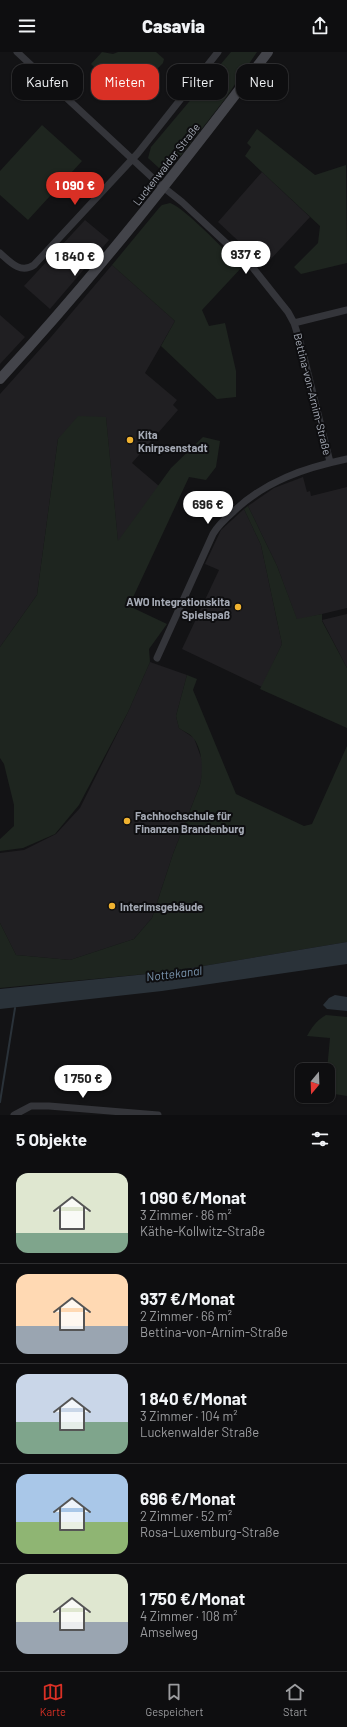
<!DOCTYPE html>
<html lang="de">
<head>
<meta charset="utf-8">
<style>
  body { margin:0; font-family:Barlow,sans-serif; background:#1c1c1e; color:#f1f3f6; height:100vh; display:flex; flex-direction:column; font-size:15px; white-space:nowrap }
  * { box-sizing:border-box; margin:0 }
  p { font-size:13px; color:#9b9c9f }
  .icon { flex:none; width:22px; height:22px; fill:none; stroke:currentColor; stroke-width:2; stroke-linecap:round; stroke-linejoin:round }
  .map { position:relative; height:1063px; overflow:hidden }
  .details { display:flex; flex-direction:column; background:#0e0e10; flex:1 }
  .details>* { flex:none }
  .guide { position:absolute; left:12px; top:12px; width:323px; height:36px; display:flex; gap:8px }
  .needle { width:26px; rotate:199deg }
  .fabs { position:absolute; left:295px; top:1011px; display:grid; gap:8px }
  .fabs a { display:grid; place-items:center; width:40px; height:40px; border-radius:8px; background:#0e0e10; box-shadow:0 1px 3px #0004,0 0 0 1px #2e2e30; font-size:20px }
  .price { position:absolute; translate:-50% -34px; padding:0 9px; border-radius:14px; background:#fff; color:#222; font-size:13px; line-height:26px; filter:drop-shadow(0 1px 2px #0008) }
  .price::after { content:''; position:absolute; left:50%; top:24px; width:12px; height:9px; margin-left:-6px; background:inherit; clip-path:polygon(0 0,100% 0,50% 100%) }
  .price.active { background:#d93025; color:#fff }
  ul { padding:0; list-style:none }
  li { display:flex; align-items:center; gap:12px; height:100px; padding:0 16px }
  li+li { border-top:1px solid #2e2e30 }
  li span { display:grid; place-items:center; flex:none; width:112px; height:80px; border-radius:12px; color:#555 }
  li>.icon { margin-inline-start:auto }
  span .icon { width:48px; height:48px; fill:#fffc; stroke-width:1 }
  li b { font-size:17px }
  h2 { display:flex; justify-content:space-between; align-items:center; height:48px; padding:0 16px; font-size:17px }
  .chip { padding:0 14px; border-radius:12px; background:#0e0e10; box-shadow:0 1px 3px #0004,0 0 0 1px #2e2e30; font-size:14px; line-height:36px }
  .chip.active { background:#d93025; color:#fff }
  header { display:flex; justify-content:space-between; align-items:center; height:52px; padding:0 16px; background:#0e0e10; font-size:18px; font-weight:800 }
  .dock { display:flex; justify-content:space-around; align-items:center; height:56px; border-top:1px solid #2e2e30; background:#0e0e10; font-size:11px; color:#9b9c9f }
  .dock a { display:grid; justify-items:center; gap:2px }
  .dock .active { color:#d93025 }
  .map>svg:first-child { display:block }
  .built { fill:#201f22 }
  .green { fill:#1e251f }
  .water { fill:#2a3239 }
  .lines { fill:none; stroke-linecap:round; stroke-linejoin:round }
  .stream { stroke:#2a3239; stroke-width:2 }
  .minor { stroke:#34353a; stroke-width:7 }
  .secondary { stroke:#43444a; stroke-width:10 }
  .poi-dot { fill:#f0b230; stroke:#0e0e10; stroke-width:1.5 }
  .labels { text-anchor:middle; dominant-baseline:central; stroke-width:4; stroke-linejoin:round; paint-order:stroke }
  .street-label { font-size:11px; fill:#a5aab5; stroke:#0e0e10 }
  .poi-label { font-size:11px; font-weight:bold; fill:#a5aab5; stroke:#0e0e10; text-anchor:start }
  .water-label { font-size:12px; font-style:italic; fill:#7c97b1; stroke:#0e0e10 }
</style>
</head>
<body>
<header><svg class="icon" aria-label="menu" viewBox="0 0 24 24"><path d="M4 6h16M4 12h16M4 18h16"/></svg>Casavia<svg class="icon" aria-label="share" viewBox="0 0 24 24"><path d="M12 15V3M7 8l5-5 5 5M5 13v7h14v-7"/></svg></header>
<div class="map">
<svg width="347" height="1063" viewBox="0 0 347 1063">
  <rect width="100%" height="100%" fill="#131315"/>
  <path class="built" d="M 262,120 L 310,165 L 270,208 L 268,206 L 263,212 L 218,170 Z
    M 85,168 L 109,188 L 50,257 L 24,234 Z
    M 112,213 L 175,269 L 145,321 L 177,348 L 173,353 L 178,358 L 132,411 L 159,434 L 118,490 L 106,366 L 58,387 L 37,543 L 0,595 L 0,342 L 51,285 Z
    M 0,263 L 25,285 L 0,312 Z
    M 303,425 L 307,440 L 310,439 L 311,444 L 347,435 L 347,556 L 297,568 L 277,514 L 248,454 L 274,436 Z
    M 244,457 L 261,493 L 282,592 L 262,635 L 182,597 L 219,518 L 205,512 L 221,478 Z
    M 347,562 L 347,616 L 322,568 Z
    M 150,610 L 187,623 L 176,664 L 179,676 L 194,686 L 202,708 L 202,723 L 200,733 L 173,802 L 152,866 L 134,887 L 70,908 L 16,903 L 0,871 L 0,801 L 24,798 L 56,782 L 80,756 L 128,660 Z"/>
  <path class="green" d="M 102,0 L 113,2 L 118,0 L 156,0 L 164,7 L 163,11 L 128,47 L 91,12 Z
    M 231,0 L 257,0 L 225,47 L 183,101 L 177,108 L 163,117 L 159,116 L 148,106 L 151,95 Z
    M 42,73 L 82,109 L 28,168 L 0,143 L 0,119 Z
    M 257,77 L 315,123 L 346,113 L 347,211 L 301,222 L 294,215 L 318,191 L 320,174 L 245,104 L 251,95 L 247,91 Z
    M 170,151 C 184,155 228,202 242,215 L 202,258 L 209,274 L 225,271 L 236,319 L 236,345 L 217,347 L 161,294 L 175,269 L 112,213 L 159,156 L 162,153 Z
    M 78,364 L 106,365 L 118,489 L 171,416 L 203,385 L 220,389 L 216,415 L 206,428 L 189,425 L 129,554 L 167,572 L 149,597 L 150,610 L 128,660 L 79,753 L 55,782 L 23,796 L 0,799 L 0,787 L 14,774 L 14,753 L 4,712 L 0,706 L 0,595 L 37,543 L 58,387 Z
    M 248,454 L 277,514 L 297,567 L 322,562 L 322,569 L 347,616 L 347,676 L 260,637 L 282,592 L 261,493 L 244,457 Z
    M 187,623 L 197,627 L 193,638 L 236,742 L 304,774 L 312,772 L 347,694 L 347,890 L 167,920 L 0,936 L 0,871 L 16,903 L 70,908 L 134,887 L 152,866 L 173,802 L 200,733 C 203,719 203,699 194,687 C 191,682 183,679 179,676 L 176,664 Z
    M 326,963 L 347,965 L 347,1044 L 328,1041 L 328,1018 L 327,1018 L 330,986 L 307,984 C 312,975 317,968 326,963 Z"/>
  <path class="water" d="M 347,890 L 347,912 L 162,939 L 0,957 L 0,937 L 167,920 Z
    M 335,943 L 347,945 L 347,959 L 327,957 L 323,953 L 329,946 Z"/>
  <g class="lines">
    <path class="stream" d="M 0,1050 L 15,956"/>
    <path class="minor" d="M 17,0 L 158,131 L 182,150 L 253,216 L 288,260 L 294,271 L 301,293 L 330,410
      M 0,201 C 10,210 20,222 34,213 L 138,101 L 218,0
      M 294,271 L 347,258
      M 157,606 L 213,482 C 218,473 226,466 234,459 C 266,429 304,416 347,407
      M 14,1063 L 31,1054 L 49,1054 L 158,1063"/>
    <path class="secondary" d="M 0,327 C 96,223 183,112 268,0"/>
  </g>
  <g class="poi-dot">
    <circle cx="130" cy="388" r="4"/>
    <circle cx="238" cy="555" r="4"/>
    <circle cx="127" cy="769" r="4"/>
    <circle cx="112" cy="854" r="4"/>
  </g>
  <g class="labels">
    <g class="street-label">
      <text transform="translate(166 112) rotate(-52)">Luckenwalder Straße</text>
      <text transform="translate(313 342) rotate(76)">Bettina-von-Arnim-Straße</text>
    </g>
    <g class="poi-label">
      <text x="138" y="382">Kita<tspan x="138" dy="13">Knirpsenstadt</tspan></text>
      <text x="230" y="549" text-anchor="end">AWO Integrationskita<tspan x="230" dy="13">Spielspaß</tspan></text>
      <text x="135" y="763">Fachhochschule für<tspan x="135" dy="13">Finanzen Brandenburg</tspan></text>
      <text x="120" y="854">Interimsgebäude</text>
    </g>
    <g class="water-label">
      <text transform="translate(174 921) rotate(-7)">Nottekanal</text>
    </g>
  </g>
</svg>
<div class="fabs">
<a><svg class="needle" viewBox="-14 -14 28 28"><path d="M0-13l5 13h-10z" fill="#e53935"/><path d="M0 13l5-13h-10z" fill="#9b9c9f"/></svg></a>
</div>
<b class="price active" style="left:75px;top:154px">1 090 €</b>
<b class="price" style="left:246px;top:223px">937 €</b>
<b class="price" style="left:75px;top:225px">1 840 €</b>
<b class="price" style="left:208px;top:473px">696 €</b>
<b class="price" style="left:83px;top:1047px">1 750 €</b>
<div class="guide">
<a class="chip">Kaufen</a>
<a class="chip active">Mieten</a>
<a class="chip">Filter</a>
<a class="chip">Neu</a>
</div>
</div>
<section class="details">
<h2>5 Objekte<svg class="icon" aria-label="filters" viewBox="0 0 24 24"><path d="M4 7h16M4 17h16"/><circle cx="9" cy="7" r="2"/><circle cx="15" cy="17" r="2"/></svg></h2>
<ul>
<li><span style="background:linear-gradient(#dfe7d0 75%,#7fa58c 0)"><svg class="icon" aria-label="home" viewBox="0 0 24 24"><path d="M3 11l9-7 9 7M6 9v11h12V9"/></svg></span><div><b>1 090 €/Monat</b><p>3 Zimmer · 86 m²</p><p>Käthe-Kollwitz-Straße</p></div></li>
<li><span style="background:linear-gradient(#ffd9b3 65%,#9aa5b1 0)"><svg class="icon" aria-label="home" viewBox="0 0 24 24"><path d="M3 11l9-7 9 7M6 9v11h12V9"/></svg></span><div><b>937 €/Monat</b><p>2 Zimmer · 66 m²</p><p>Bettina-von-Arnim-Straße</p></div></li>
<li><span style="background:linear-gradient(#c9d6e8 60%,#7fa58c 0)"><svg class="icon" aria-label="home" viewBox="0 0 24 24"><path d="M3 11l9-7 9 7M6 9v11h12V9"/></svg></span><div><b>1 840 €/Monat</b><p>3 Zimmer · 104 m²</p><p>Luckenwalder Straße</p></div></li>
<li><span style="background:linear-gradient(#a9c7e8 60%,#8fb573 0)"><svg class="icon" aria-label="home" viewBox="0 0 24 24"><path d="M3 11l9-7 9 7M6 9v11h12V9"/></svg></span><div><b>696 €/Monat</b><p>2 Zimmer · 52 m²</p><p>Rosa-Luxemburg-Straße</p></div></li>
<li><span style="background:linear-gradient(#dfe7d0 60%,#9aa5b1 0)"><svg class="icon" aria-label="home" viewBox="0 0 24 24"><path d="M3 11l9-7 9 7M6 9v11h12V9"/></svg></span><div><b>1 750 €/Monat</b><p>4 Zimmer · 108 m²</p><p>Amselweg</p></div></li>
</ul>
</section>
<nav class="dock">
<a class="active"><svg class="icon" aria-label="map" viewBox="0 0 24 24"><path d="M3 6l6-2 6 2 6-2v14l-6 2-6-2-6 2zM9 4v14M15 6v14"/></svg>Karte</a>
<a><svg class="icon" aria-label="saved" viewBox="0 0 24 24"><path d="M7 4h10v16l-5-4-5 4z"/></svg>Gespeichert</a>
<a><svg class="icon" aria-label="home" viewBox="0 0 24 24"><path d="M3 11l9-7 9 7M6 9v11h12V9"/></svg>Start</a>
</nav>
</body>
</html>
